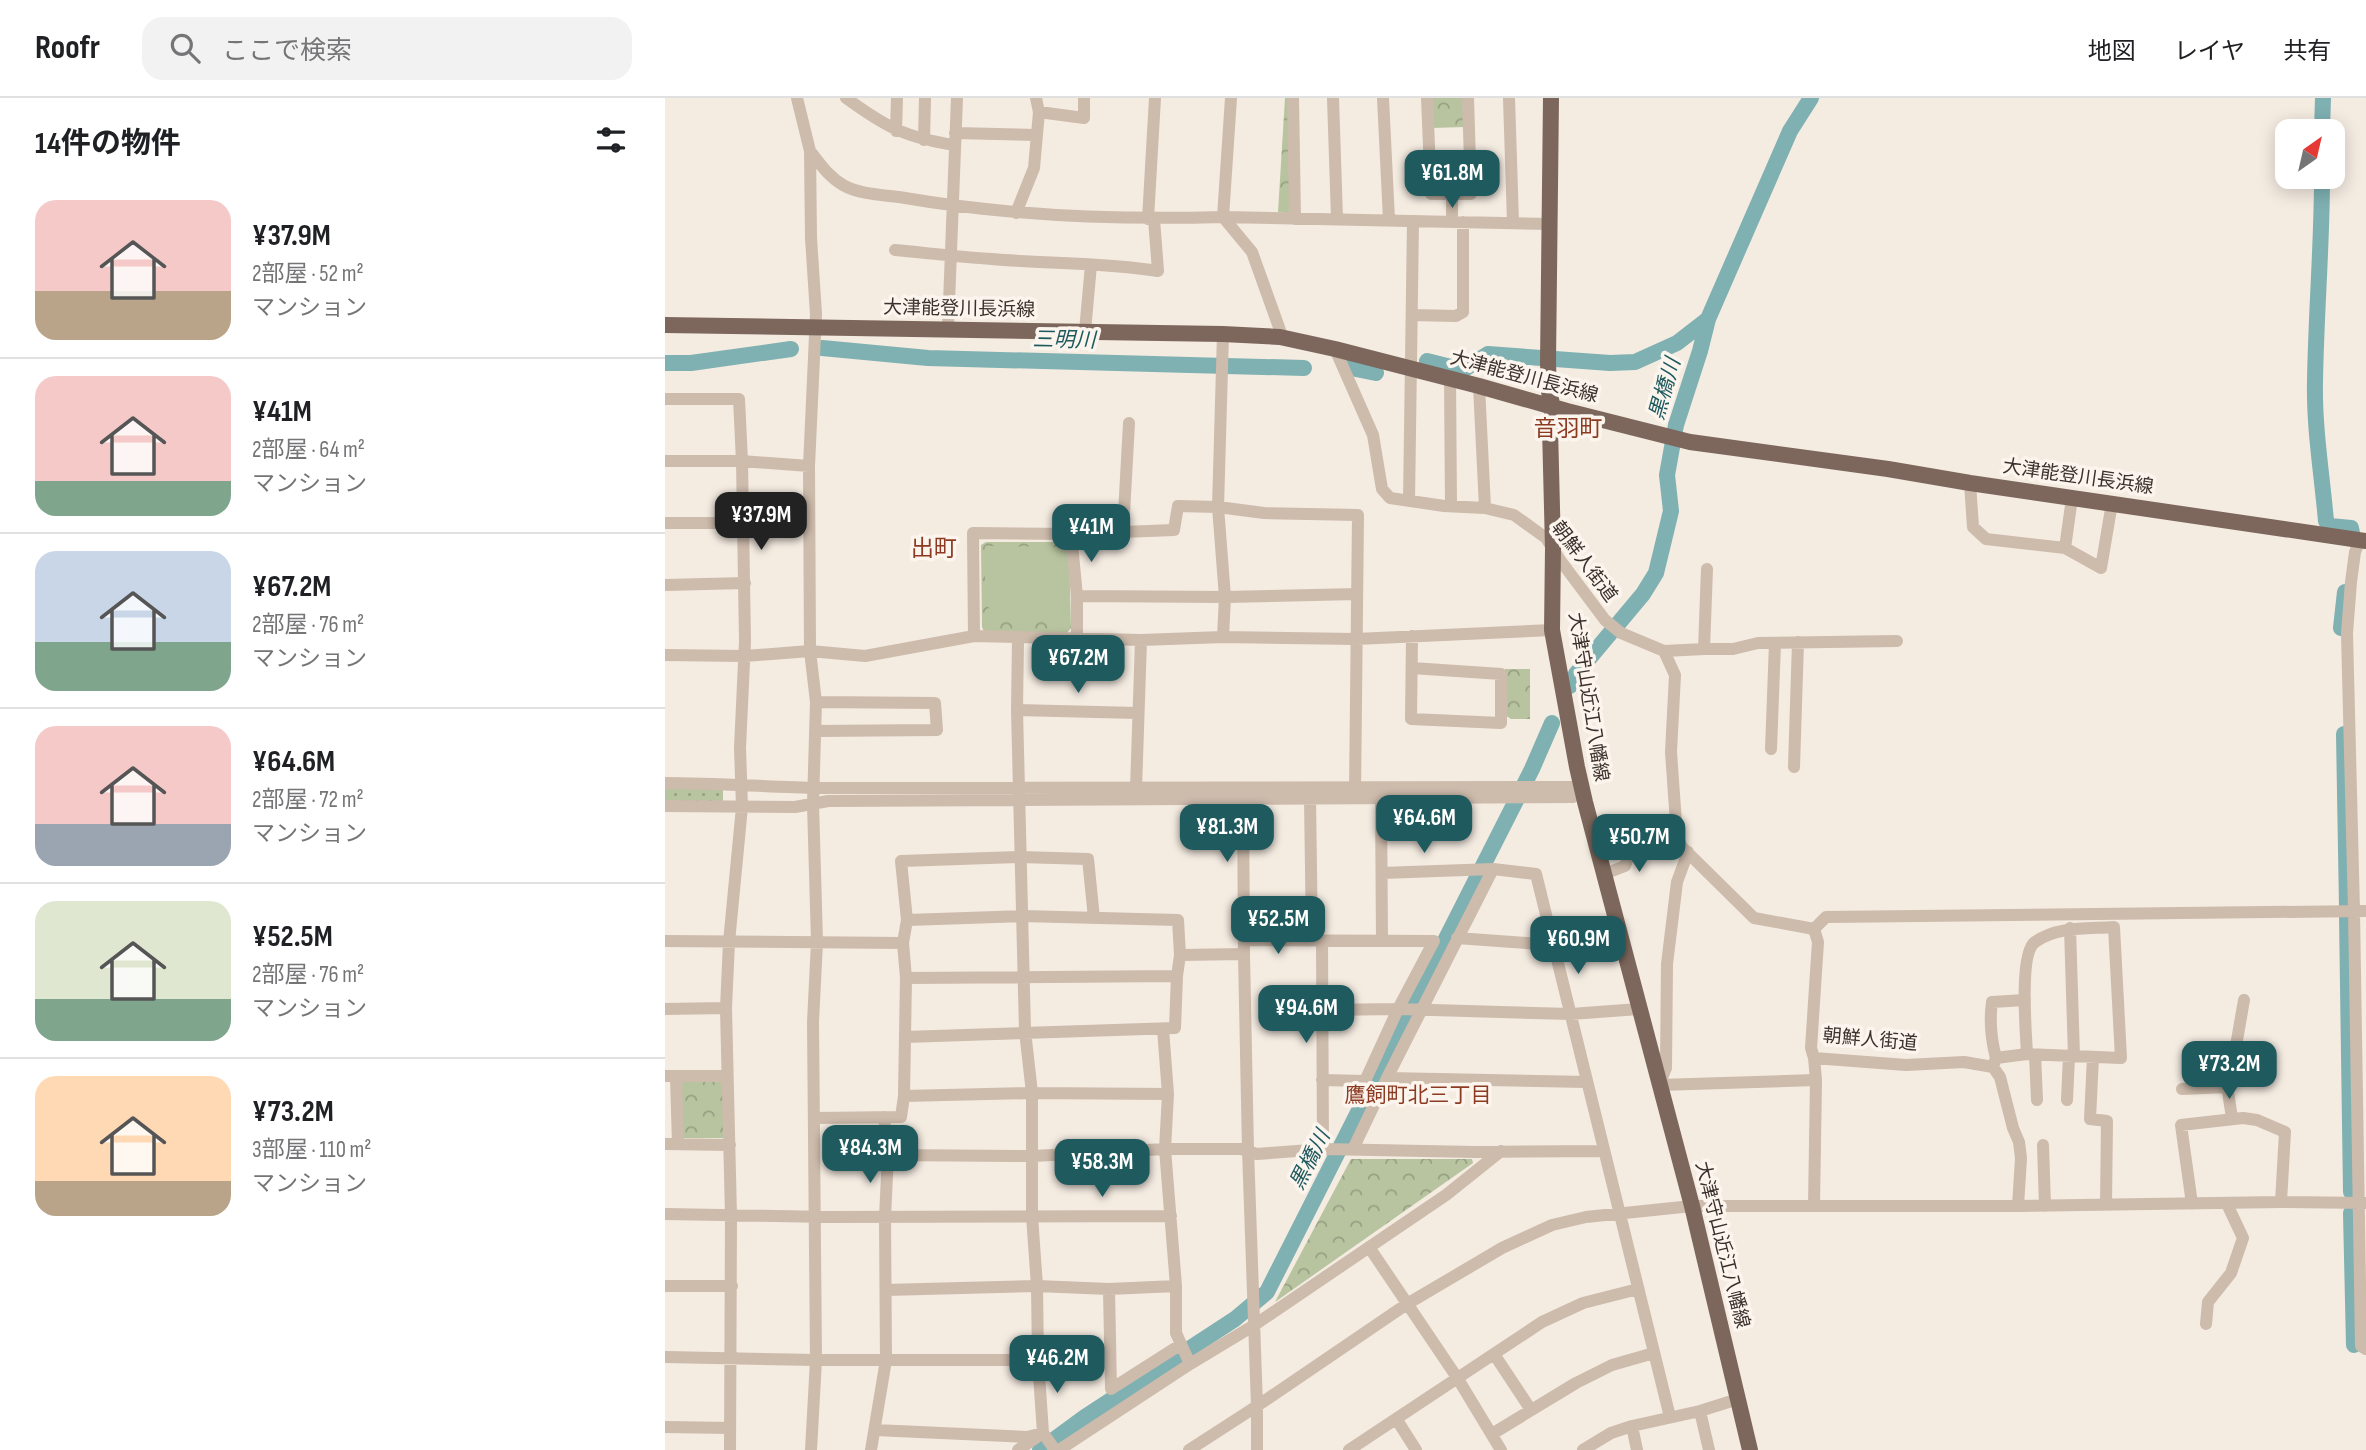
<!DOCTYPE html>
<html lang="ja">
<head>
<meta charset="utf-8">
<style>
  body { margin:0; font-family:"Sofia Sans Condensed","Noto Sans JP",sans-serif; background:#f2f2f2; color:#202124; height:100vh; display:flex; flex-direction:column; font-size:26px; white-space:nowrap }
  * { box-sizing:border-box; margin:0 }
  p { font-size:23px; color:#757577 }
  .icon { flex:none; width:38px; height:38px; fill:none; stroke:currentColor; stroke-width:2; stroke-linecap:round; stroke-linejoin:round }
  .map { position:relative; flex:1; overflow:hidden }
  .details { display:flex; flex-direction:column; background:#fff; width:665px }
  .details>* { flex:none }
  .needle { width:46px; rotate:34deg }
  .fabs { position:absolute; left:1610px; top:21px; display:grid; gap:14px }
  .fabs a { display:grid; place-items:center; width:70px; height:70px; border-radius:14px; background:#fff; box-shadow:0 4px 18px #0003; font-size:35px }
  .price { position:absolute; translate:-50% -60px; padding:0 16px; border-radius:14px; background:#1f5a5e; color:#fff; font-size:23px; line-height:46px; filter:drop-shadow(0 2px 4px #0008) }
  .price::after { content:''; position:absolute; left:50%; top:42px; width:21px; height:16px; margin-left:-10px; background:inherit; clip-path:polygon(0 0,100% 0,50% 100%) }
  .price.current { background:#222; color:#fff }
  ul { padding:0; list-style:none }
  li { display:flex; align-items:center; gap:21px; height:175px; padding:0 35px }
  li+li { border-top:2px solid #e0e0e0 }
  li span { display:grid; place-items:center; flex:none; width:196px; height:140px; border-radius:21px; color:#555 }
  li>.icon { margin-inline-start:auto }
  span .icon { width:84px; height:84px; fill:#fffc; stroke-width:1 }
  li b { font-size:30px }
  h2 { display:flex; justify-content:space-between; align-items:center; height:84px; padding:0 35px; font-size:30px }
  header { display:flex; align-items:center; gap:42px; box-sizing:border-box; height:98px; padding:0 35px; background:#fff; border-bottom:2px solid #e0e0e0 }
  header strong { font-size:33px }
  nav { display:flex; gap:38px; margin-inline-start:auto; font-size:24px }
  .search { width:490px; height:63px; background:#f2f2f2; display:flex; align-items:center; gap:18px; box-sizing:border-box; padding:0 24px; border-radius:21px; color:#757577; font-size:26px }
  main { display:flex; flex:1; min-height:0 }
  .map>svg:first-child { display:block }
  .grass { fill:url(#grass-dots) }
  .park { fill:url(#park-crowns) }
  .pitch { fill:#b8c4a0 }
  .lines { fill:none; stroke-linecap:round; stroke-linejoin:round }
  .river { stroke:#7fb0b2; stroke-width:16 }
  .minor { stroke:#cdbbac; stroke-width:12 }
  .major { stroke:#7d675c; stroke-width:16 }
  .labels { text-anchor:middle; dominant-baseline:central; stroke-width:7; stroke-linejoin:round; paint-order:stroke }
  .street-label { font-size:19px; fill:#3b302b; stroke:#fbf5ee }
  .water-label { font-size:21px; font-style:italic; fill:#1f5a5e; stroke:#fbf5ee }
  .neighbourhood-label { font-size:21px; fill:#8c3b22; stroke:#fbf5ee }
  .quarter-label { font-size:23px; fill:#8c3b22; stroke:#fbf5ee }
</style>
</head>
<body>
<header>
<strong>Roofr</strong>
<div class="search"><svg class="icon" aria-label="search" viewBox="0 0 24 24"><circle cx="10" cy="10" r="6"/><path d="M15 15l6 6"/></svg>ここで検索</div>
<nav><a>地図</a><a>レイヤ</a><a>共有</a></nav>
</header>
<main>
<section class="details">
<h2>14件の物件<svg class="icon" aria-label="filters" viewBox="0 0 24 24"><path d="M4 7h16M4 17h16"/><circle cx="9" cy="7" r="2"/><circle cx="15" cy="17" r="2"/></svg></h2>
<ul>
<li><span style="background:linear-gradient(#f6c9c9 65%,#b9a48a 0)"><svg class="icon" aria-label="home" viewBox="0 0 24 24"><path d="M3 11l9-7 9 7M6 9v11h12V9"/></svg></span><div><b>¥37.9M</b><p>2部屋 · 52 m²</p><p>マンション</p></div></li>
<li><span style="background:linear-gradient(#f6c9c9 75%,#7fa58c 0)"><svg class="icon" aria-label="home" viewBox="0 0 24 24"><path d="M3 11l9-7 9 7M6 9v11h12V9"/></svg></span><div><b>¥41M</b><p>2部屋 · 64 m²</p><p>マンション</p></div></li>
<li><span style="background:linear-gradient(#c9d6e8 65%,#7fa58c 0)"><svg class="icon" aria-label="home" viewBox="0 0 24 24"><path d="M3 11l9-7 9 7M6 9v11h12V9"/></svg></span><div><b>¥67.2M</b><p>2部屋 · 76 m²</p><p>マンション</p></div></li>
<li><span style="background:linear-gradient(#f6c9c9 70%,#9aa5b1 0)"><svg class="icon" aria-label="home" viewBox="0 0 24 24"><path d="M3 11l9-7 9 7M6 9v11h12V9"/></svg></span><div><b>¥64.6M</b><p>2部屋 · 72 m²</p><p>マンション</p></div></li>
<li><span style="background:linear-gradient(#dfe7d0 70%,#7fa58c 0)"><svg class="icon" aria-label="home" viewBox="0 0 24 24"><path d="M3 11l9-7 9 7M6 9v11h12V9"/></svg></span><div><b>¥52.5M</b><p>2部屋 · 76 m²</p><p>マンション</p></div></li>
<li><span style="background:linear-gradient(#ffd9b3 75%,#b9a48a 0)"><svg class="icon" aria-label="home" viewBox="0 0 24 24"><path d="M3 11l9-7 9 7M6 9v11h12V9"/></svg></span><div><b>¥73.2M</b><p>3部屋 · 110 m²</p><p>マンション</p></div></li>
</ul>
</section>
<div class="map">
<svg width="1701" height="1352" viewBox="0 0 1701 1352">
  <defs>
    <pattern id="grass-dots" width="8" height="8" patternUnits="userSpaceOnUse" patternTransform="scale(1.75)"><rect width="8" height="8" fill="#b8c4a0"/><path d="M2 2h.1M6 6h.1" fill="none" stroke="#97a083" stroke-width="1.8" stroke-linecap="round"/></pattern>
    <pattern id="park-crowns" width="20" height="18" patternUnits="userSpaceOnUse" patternTransform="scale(1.75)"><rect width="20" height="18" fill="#b8c4a0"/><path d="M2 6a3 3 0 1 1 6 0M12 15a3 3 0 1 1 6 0" fill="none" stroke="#97a083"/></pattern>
  </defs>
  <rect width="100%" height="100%" fill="#f4ebe1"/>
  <path class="grass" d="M 0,690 L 58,691 L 58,703 L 0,703 Z"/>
  <path class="park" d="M 620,0 L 623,0 L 626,112 L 623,115 L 613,114 Z
    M 766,0 L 798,0 L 799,29 L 767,30 Z
    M 321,444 L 401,444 L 404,449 L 406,530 L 400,537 L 320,536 L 317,529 L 316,447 Z
    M 840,571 L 865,571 L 865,621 L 846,621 L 840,617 Z
    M 15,983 L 58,983 L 58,1040 L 18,1040 Z
    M 686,1061 L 807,1061 L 808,1065 L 610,1204 Z"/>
  <path class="pitch" d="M 320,448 L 400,449 L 402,517 L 329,516 L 320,505 Z"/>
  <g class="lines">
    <path class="river" d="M 1657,33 L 1658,0
      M 1657,79 C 1657,147 1651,215 1650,284 C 1649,330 1657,377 1661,423 L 1665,428 L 1686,430 L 1687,435
      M 157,250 L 263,260 L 639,270
      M 762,263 L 798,272 L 823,256 L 945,265 L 970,264 L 1012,245 L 1043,221
      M 0,265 L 26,265 L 126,251
      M 681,269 L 711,275
      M 1676,530 L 1680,494
      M 905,588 L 911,576 L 978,496 L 991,475 L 1006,413 L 1002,377 L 1011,327 L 1035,253 L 1043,221 L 1125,33 L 1146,0
      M 1679,636 L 1682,809
      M 1682,818 L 1686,1094
      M 1686,1115 L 1689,1247
      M 375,1352 L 420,1319 L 570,1221 L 602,1194 L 867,671 L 887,625"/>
    <path class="minor" d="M 132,0 L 145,53 L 146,140 L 151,216 L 144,368 L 145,553 L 151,604 L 148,706 L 152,844 L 148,924 L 151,1262 L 146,1352
      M 181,0 C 221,29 239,39 289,47
      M 566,0 L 558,119 L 885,126
      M 628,0 L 630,121
      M 668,0 L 672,120
      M 718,0 L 724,122
      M 762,0 L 766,96 L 806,96 L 803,0
      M 844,0 L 848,124
      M 374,14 L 419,20 L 419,0
      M 231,33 L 232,0
      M 290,35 L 371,37
      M 259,42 L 260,0
      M 145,53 C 155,66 164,79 178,87 C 195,97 221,97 240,100 C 345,118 452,122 558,119 L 587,154 L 615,232 L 615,239
      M 351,115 L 369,70 L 374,14 L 371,0
      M 483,121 L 490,0
      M 787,123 L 787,96
      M 230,152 C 262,155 295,159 327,161 C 382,166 438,164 493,173 L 489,121
      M 747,217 L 791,218 L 798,214 L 798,124
      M 283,230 L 292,0
      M 420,233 L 426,167
      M 558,236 L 553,409 L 560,499 L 558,539
      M 670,251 L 708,337 L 717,391 L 725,400 L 779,408 L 820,410 L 849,417 L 881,440 L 895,462 L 940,522 L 956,535 L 999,553 L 1010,577 L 1006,654 L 1012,739 L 1017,749 L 1089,820 L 1149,831 L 1153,844 L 1146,950 L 1149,960 L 1241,967 L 1299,964 L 1328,969 L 1335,979 L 1348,1030 L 1354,1044 L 1356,1060 L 1353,1108
      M 785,280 L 786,408
      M 814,288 L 820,410
      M 0,301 L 74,301 L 77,363 L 80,543 L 75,650 L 77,709 L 64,844 L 61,910 L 66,1118 L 65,1352
      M 0,363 L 77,363 L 144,368
      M 1305,385 L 1308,429 L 1321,441 L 1400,450 L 1436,470 L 1447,405
      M 744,403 L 748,123
      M 0,425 L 78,425
      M 458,434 L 464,325
      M 406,436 L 412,498 L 412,540
      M 1695,442 L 1690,454 L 1686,484 L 1682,535 L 1689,813 L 1696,1248 L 1701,1251
      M 1400,450 L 1407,400
      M 1042,471 L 1039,551 L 1068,551 L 1093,545 L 1232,543
      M 0,487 L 80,485
      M 412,498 L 560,499 L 692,496
      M 309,538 L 308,435 L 406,436 L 509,432 L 513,408 L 553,409 L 599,415 L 693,417 L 690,696
      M 353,540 L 352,612 L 360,933 L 367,995 L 367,1118 L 372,1188 L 373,1262 L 378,1335 L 390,1352
      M 999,553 L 1039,551
      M 0,557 L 80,558 L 145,553 L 200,558 L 309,538 L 476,542 L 558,539 L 691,541 L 887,532
      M 747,570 L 836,576 L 836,625 L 746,621 L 747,538
      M 352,612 L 472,615
      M 150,633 L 272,632 L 270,605 L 151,604
      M 1106,651 L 1110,545
      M 1129,669 L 1133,544
      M 0,685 C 51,685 102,689 154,690 C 404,692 655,689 906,689 L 917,692
      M 471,691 L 476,542
      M 578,693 L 579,856 L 583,1052 L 592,1308 L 592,1352
      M 645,700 L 647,841
      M 716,700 L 717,843
      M 0,708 L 130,709 L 163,703 L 908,699 L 917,692
      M 1023,754 L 1012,784 L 1002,866 L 1001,970 L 994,987 L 1151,982
      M 717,775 L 828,771 L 871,776 L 1005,1319
      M 939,776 L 960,768 L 970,739
      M 1405,830 L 1409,958
      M 1149,831 L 1161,819 L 1701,813
      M 792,840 L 888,847
      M 579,842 L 769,843 L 733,911 L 700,983 L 657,982
      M 0,843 L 238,845
      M 657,843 L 658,1051
      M 515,857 L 579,856
      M 241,880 L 512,878
      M 0,911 L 61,910
      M 658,912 L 733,911 L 906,916 L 974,911
      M 498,931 L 503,996 L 500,1051 L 511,1188 L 511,1235 L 525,1266
      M 240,939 L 510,930 L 512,878 L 515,857 L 513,822 L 357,818 L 242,822
      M 1370,957 L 1372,1002
      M 1428,959 L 1425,1021 L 1442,1023 L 1441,1107
      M 1149,960 L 1151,982 L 1149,1108
      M 1331,960 C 1326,941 1324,925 1327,904 L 1360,902
      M 1328,969 L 1331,960 L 1362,956 L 1456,960 L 1449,829 C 1423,831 1393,828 1370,844 C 1354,855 1361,936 1362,956
      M 0,978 L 62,978
      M 11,979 L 13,1046
      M 722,980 L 922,984
      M 1517,991 L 1564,989
      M 239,998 L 367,995 L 503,996
      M 1402,1002 L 1404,958
      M 149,1020 L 236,1019 L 239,998 L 241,880 L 238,845 L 242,822 L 236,763 L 355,759 L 423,761 L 429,820
      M 1567,1020 L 1563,994 L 1579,902
      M 0,1046 L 65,1047
      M 1378,1047 L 1380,1108
      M 688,1051 L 722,980 L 828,771
      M 223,1057 L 368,1058 L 500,1051 L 576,1051 L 592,1056 L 658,1051 L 809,1054 L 938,1053
      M 1527,1106 L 1516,1027 L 1578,1020 L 1592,1022 L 1620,1034 L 1616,1104
      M 0,1116 L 164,1119 L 506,1118
      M 704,1149 L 793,1281 L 836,1352
      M 0,1188 L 67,1188
      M 444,1191 L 446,1291 L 515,1247
      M 221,1192 L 372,1188 L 444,1191 L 511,1188
      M 1541,1226 L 1543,1204 L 1566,1175 L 1578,1140 L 1562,1106
      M 829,1256 L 866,1312
      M 0,1259 L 151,1262 L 373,1262
      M 1035,1313 L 1044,1352
      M 732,1322 L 751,1352
      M 967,1328 L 972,1352
      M 0,1329 L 65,1330
      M 210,1332 L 362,1339 L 378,1335
      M 827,1336 L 911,1285 L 947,1267 L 989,1255
      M 206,1352 L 221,1262 L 220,1119 L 223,1057 L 219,1019
      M 353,1352 L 372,1339
      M 394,1352 L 525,1266 L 588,1228 L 781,1097 L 836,1053
      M 524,1352 L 592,1308 L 742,1206 L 837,1150 L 887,1127 L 921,1119 L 1027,1108 L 1353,1108 L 1616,1104 L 1701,1105
      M 684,1352 L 877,1224 L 918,1205 L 973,1191
      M 918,1352 L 946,1335 L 967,1328 L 1035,1313 L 1073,1301"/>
    <path class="major" d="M 886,0 L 883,265 L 884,294 L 888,309 L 885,330 L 888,450 L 887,532 L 912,669 L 920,704 L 1027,1108 L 1085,1352
      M 0,227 L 558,236 L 615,239 L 670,251 L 814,288 L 902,313 L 1025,344 L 1223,371 L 1305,385 L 1701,443"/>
  </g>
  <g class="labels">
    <g class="street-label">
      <text transform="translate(294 211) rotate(1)">大津能登川長浜線</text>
      <text transform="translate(859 279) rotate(15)">大津能登川長浜線</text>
      <text transform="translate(1413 379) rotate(8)">大津能登川長浜線</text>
      <text transform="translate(919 464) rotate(53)">朝鮮人街道</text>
      <text transform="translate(923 599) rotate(81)">大津守山近江八幡線</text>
      <text transform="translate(1205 942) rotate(5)">朝鮮人街道</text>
      <text transform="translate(1057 1147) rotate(76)">大津守山近江八幡線</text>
    </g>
    <g class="water-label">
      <text transform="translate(399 242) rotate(1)">三明川</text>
      <text transform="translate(1000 291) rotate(-74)">黒橋川</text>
      <text transform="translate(645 1062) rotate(-63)">黒橋川</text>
    </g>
    <g class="neighbourhood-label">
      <text x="753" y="997">鷹飼町北三丁目</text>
    </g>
    <g class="quarter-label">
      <text x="903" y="331">音羽町</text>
      <text x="269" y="451">出町</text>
    </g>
  </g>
</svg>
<div class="fabs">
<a><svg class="needle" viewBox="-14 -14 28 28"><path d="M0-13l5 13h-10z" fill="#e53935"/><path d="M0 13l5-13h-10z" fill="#757577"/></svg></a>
</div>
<b class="price" style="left:787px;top:112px">¥61.8M</b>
<b class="price current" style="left:96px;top:454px">¥37.9M</b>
<b class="price" style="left:426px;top:466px">¥41M</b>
<b class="price" style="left:413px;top:597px">¥67.2M</b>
<b class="price" style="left:759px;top:757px">¥64.6M</b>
<b class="price" style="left:562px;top:766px">¥81.3M</b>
<b class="price" style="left:974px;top:776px">¥50.7M</b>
<b class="price" style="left:613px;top:858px">¥52.5M</b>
<b class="price" style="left:913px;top:878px">¥60.9M</b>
<b class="price" style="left:641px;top:947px">¥94.6M</b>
<b class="price" style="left:1564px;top:1003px">¥73.2M</b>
<b class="price" style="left:205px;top:1087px">¥84.3M</b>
<b class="price" style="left:437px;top:1101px">¥58.3M</b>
<b class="price" style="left:392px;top:1297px">¥46.2M</b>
</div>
</main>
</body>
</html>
